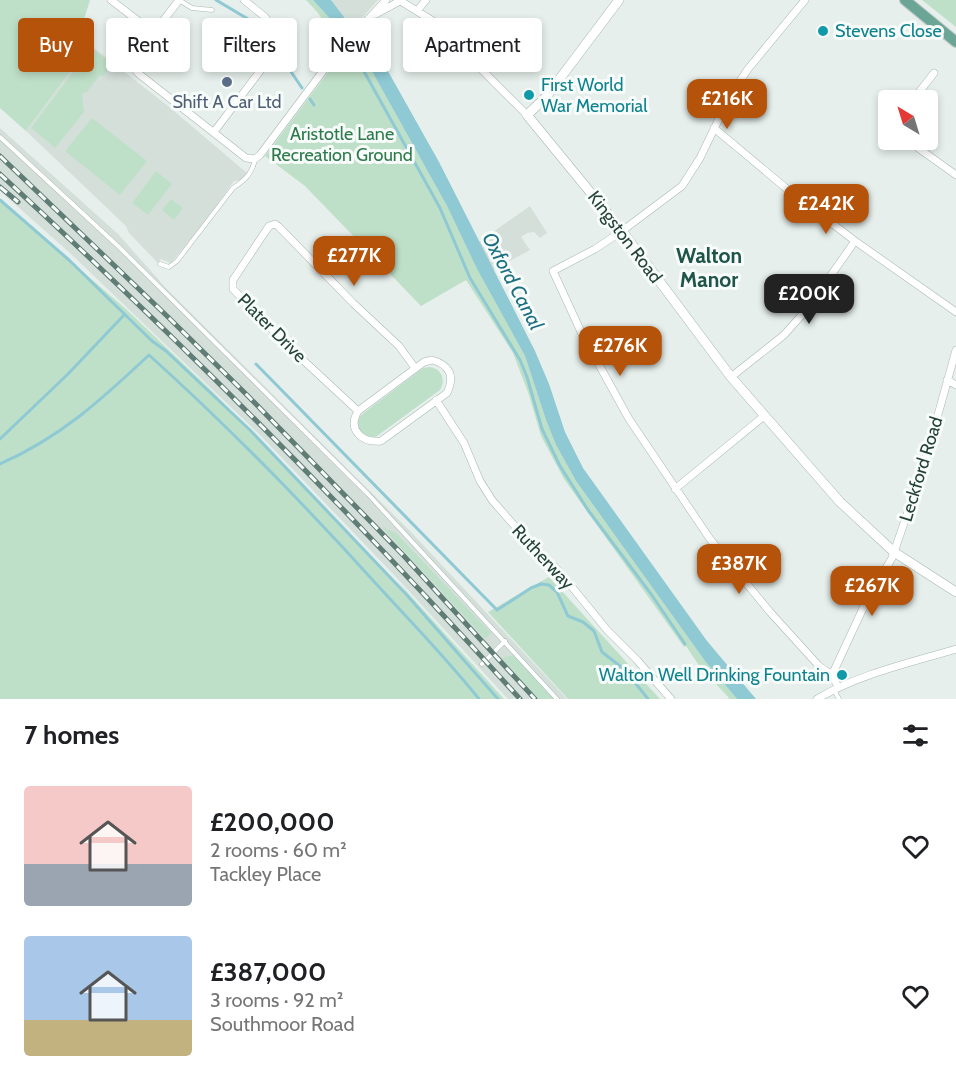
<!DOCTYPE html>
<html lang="en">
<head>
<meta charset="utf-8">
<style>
  body { margin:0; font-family:Cabin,sans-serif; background:#f6f6f6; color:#202124; height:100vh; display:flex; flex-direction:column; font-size:22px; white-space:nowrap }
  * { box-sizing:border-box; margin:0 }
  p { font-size:20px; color:#757577 }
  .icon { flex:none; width:33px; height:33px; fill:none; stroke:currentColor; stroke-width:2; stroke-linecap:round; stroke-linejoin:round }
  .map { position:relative; height:699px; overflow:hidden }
  .drawer { display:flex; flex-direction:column; background:#fff; flex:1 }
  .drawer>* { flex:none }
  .top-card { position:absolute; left:18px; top:18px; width:600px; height:54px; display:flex; gap:12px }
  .needle { width:39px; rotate:322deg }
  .controls { position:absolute; left:878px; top:90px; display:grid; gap:12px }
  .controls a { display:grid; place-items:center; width:60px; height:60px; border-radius:6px; background:#fff; box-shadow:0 3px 9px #0003; font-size:30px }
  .price { position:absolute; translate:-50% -51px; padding:0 14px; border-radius:12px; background:#b45309; color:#fff; font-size:20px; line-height:39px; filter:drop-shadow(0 2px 3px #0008) }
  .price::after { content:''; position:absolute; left:50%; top:36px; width:18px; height:14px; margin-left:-9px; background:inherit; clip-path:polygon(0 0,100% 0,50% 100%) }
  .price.active { background:#222; color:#fff }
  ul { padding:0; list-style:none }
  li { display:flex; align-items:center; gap:18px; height:150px; padding:0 24px }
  li span { display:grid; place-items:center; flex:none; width:168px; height:120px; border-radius:6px; color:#555 }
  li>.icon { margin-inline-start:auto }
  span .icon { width:72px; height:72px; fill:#fffc; stroke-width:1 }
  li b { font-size:26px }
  h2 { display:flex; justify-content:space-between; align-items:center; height:72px; padding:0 24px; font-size:26px }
  .pill { padding:0 21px; border-radius:6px; background:#fff; box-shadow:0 3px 9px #0003; font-size:21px; line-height:54px }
  .pill.active { background:#b45309; color:#fff }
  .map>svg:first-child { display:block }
  .built { fill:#d4dfda }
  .green { fill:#bfe0c8 }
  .water { fill:#8ec9d4 }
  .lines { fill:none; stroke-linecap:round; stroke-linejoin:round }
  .stream { stroke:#8ec9d4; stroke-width:3 }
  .service-casing { stroke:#a8b8b2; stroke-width:5 }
  .minor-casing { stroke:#a8b8b2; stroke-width:8 }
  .tertiary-casing { stroke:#a8b8b2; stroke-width:10 }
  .primary-casing { stroke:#c2cac8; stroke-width:12 }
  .service { stroke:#fff; stroke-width:4 }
  .minor { stroke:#fff; stroke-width:7 }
  .tertiary { stroke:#fff; stroke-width:9 }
  .primary { stroke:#6aa596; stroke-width:10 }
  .rail-casing { stroke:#5f7d75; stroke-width:5 }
  .rail { stroke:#f7fbf9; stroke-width:3; stroke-dasharray:9; stroke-linecap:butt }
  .culture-dot { fill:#0f9aa8; stroke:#f7fbf9; stroke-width:2 }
  .service-dot { fill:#5c6f8a; stroke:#f7fbf9; stroke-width:2 }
  .labels { text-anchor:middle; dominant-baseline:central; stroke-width:6; stroke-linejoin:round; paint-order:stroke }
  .culture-label { font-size:18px; fill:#0d838f; stroke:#f7fbf9; text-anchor:start }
  .service-label { font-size:18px; fill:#4e5e75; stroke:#f7fbf9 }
  .park-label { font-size:18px; fill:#2d7a4b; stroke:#f7fbf9 }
  .street-label { font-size:18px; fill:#24423a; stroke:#f7fbf9 }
  .water-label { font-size:20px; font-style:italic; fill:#1c6f80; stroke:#f7fbf9 }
  .quarter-label { font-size:21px; font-weight:bold; fill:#1f5548; stroke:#f7fbf9 }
</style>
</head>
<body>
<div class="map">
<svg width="956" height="699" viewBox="0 0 956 699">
  <rect width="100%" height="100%" fill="#e6efeb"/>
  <path class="built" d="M 331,0 L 378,0 L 353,28 Z
    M 90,45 L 168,106 L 247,173 L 243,180 L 234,181 L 207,219 L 171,263 L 161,259 L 158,263 L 129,233 L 126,226 L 26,131 Z
    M 0,128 L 118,234 L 166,288 L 411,532 L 567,699 L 508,699 L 396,577 L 259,434 L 70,253 L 0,191 Z
    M 530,206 L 547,233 L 540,238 L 534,232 L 527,233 L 521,237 L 530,250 L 493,270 L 479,242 Z"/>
  <path class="green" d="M 0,0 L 90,0 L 84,19 L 90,45 L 26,131 L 0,108 Z
    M 306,0 L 313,0 L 335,24 L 346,30 L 354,39 L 447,206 L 477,269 L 525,356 L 546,420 L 556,445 L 576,481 L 705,661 L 737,699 L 728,699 L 729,698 L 700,667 L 686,646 L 684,647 L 564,479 L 541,436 L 529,395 L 513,353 L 466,280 L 421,306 L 305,186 L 265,156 L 341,55 L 345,52 L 360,64 L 351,48 L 340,40 L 316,69 L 311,64 L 327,38 C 328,21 317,12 306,0 Z
    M 922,0 L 956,0 L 956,27 Z
    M 91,48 L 111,63 L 108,66 L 109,68 L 103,76 L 100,75 L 86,93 L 84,92 L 82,95 L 84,112 L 55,148 L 31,128 Z
    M 92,118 L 147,161 L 120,195 L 65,151 Z
    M 156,171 L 172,184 L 148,215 L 132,203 Z
    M 171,199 L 183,208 L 174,220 L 162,210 Z
    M 0,200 L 127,310 L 214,393 L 391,579 L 449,645 L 398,582 L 504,699 L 0,699 Z
    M 430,367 C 442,369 446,380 440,390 L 377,436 L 372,438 L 358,433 L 357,422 L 361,415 L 423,368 Z
    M 382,527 L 396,533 L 491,633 L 485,639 Z
    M 549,577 L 660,699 L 568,699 L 488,612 Z
    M 514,655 L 554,699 L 539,699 L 502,658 Z"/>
  <path class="water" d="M 313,0 L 331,0 L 358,35 L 364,38 L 372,48 L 389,73 L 439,162 L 535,351 L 549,384 L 565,432 L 583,468 L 707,641 L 756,699 L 737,699 L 705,661 L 576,481 L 556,445 L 546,420 L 525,356 L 477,269 L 447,206 L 354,39 L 346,30 L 335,24 Z"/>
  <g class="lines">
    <path class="stream" d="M 216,0 L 260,26 L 302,88
      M 361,66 L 440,208 L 470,278 L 520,360 L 527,377 L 542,429 L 560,466 L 588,510 L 651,594 L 685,644
      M 310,99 L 314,105
      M 0,200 L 69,260 L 152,341 L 166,351 L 250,430 L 405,593 L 498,699
      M 256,364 L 497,610 L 531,588 L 541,584 L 549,585 L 557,592 L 568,616 L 583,622 L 594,631 L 602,652 L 625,670 L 648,699
      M 0,439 L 68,374 L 125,314
      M 0,464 C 61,437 101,400 149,355 C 230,428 306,506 379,587 C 413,624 448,660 479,699"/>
    <defs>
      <path id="service" d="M 179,0 L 192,8 L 212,10
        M 0,137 L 119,247 L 368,494 L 557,699
        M 160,264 L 169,267 L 177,261 L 233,188 C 245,180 251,175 255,160
        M 482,664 L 505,641
        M 834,690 L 839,699"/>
      <path id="minor" d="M 111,0 L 154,33
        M 179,0 L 136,56 L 134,68 L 139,74 L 246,158 L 255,159 L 260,155 L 335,55 L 386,0
        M 244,0 L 265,17 L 293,56
        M 399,0 L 433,21 L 527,115
        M 805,0 L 748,69 L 730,96 L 700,158 L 682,186 L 622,231 L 595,249 L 553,271 L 582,334 L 629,419 L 710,539 L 770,612 L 819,666 L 832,675 L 838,687
        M 417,11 L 426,0
        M 376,14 L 400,1
        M 913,100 L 934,73
        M 714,128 L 787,189 L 855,241 L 956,312
        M 214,132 L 260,71
        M 907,140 L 956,175
        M 432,360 C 450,365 455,376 447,393 L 381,441 C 362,443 347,430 358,411 L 424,362 Z
        M 731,377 L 784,335 L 808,308 L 855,241
        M 947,380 L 956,385
        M 436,400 L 464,443 L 480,481 L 492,500 L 541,556 L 555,567 L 572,587 L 607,630 L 637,660 L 671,699
        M 358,411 L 289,347 L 233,289 L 233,280 L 269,226 L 275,224 L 279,227 L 353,303 L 399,346 L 415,368
        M 675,489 L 764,416
        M 832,675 L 865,604 L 892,558 L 924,465 L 956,350
        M 817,699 C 859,674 909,663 956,649"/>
      <path id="tertiary" d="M 619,0 L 546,97 L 527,115 L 622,231 L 731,377 L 840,502 L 894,552 L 956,592"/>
      <path id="primary" d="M 905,0 L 956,42"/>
    </defs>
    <use href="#service" class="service-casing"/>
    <use href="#minor" class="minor-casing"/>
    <use href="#tertiary" class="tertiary-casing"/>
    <use href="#primary" class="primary-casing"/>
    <use href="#service" class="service"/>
    <use href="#minor" class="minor"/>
    <use href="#tertiary" class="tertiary"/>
    <use href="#primary" class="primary"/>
    <defs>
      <path id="rail" d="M 0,156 L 168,317 L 248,396 L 403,555 L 535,699
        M 0,174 C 181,341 355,516 520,699
        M 0,187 L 18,202"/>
    </defs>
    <use href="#rail" class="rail-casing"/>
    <use href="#rail" class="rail"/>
  </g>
  <g class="culture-dot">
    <circle cx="823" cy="31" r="6"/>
    <circle cx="529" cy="95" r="6"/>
    <circle cx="842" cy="675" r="6"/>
  </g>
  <circle class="service-dot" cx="227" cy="82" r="6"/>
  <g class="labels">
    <g class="culture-label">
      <text x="835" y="31">Stevens Close</text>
      <text x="541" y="85">First World<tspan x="541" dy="21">War Memorial</tspan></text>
      <text x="830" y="675" text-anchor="end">Walton Well Drinking Fountain</text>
    </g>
    <g class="service-label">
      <text x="227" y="102">Shift A Car Ltd</text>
    </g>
    <g class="park-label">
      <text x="342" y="134">Aristotle Lane<tspan x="342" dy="21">Recreation Ground</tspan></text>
    </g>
    <g class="street-label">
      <text transform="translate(625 237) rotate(53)">Kingston Road</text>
      <text transform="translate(272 328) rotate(45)">Plater Drive</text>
      <text transform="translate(921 469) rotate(-73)">Leckford Road</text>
      <text transform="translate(543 557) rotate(47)">Rutherway</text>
    </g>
    <g class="water-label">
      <text transform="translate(513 281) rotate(62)">Oxford Canal</text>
    </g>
    <g class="quarter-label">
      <text x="709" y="255">Walton<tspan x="709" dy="24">Manor</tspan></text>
    </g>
  </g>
</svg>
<div class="controls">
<a><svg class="needle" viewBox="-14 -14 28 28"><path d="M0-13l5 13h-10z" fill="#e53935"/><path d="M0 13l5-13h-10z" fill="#757577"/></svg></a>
</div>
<b class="price" style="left:727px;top:130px">£216K</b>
<b class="price" style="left:826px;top:235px">£242K</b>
<b class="price" style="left:354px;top:287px">£277K</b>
<b class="price active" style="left:809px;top:325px">£200K</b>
<b class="price" style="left:620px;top:377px">£276K</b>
<b class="price" style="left:739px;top:595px">£387K</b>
<b class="price" style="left:872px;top:617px">£267K</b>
<div class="top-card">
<a class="pill active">Buy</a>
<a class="pill">Rent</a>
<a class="pill">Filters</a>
<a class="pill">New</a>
<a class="pill">Apartment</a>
</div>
</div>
<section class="drawer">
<h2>7 homes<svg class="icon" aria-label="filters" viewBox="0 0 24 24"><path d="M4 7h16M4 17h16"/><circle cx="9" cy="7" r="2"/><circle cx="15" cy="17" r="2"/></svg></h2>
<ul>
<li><span style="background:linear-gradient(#f6c9c9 65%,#9aa5b1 0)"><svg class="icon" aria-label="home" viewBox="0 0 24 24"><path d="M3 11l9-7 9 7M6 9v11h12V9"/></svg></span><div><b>£200,000</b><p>2 rooms · 60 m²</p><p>Tackley Place</p></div><svg class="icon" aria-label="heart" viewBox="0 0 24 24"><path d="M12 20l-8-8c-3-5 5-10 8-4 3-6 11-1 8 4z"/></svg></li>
<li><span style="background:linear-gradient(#a9c7e8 70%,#c2b280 0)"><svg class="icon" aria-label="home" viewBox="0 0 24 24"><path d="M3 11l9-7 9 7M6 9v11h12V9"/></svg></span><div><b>£387,000</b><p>3 rooms · 92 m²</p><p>Southmoor Road</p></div><svg class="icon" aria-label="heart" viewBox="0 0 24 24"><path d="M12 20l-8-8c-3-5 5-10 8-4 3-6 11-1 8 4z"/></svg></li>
</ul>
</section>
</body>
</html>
